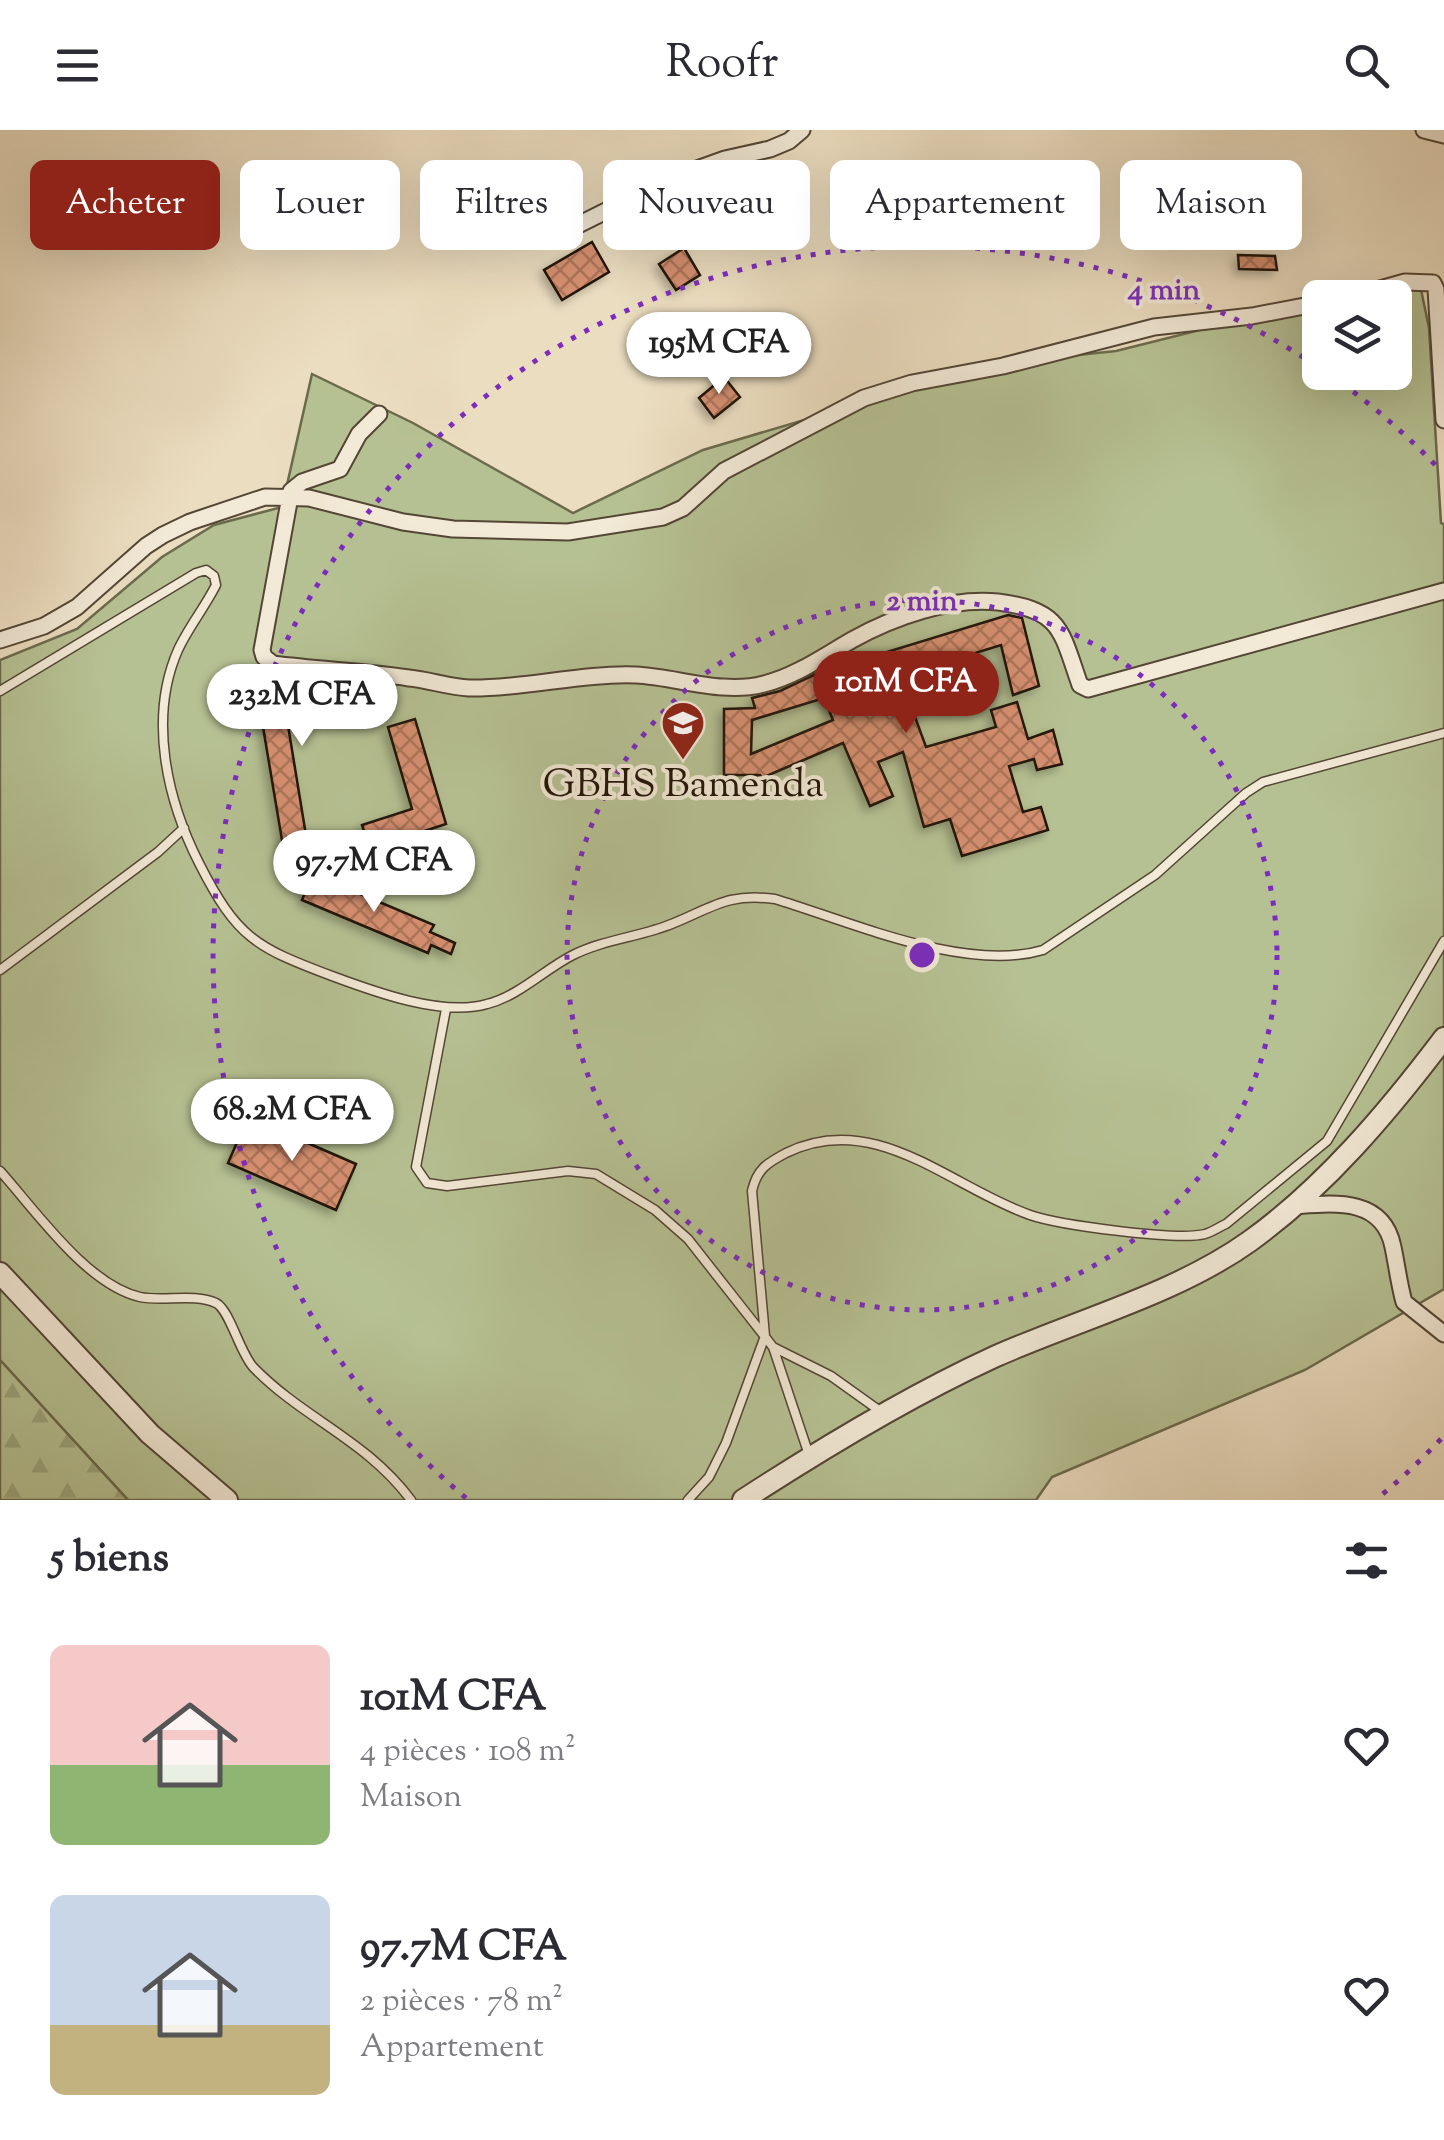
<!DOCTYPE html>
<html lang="fr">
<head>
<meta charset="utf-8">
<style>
  body { margin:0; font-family:"Sorts Mill Goudy",serif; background:#f7f7f7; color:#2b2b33; height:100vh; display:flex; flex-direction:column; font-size:38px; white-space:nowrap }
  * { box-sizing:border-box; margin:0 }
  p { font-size:32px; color:#7c7c81 }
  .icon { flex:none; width:55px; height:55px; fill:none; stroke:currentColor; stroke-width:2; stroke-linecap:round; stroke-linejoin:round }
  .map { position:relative; height:1370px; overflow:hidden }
  .sheet { display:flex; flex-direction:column; background:#fff; flex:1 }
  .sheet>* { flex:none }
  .hud { position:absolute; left:30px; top:30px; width:1385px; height:90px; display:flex; gap:20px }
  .buttons { position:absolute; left:1302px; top:150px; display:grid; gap:20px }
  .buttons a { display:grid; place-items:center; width:110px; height:110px; border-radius:15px; background:#fff; box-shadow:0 10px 40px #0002; font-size:50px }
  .price { position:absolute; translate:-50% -85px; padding:0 22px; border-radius:35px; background:#fff; color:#222; font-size:32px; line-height:65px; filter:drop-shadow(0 2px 5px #0008) }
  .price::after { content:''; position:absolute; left:50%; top:60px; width:30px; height:22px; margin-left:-15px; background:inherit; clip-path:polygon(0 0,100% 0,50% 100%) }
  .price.selected { background:#8f2418; color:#fff }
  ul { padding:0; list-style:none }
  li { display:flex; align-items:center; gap:30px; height:250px; padding:0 50px }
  li span { display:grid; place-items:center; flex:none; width:280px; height:200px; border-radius:15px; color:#555 }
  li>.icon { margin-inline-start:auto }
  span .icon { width:120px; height:120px; fill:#fffc; stroke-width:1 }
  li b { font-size:42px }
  h2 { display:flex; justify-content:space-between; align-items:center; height:120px; padding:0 50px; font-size:42px }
  .tag { padding:0 35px; border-radius:15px; background:#fff; box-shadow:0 10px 40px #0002; font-size:35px; line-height:90px }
  .tag.selected { background:#8f2418; color:#fff }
  header { display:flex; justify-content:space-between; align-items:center; height:130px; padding:0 50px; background:#fff; font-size:45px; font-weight:600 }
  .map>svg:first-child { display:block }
  .grass { fill:#b6c193; stroke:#6b6a4d; stroke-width:2.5 }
  .forest { fill:url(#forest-firs); stroke:#6b6a4d; stroke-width:2.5 }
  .building { fill:url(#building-cross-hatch); stroke:#201407; stroke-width:2.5; fill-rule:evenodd; filter:url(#shadow) }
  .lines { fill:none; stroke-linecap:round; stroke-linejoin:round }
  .service-casing { stroke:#534635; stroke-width:11 }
  .minor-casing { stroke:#534635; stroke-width:19 }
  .tertiary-casing { stroke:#534635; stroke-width:24 }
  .service { stroke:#f2e9d6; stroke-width:8 }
  .minor { stroke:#f2e9d6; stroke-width:15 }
  .tertiary { stroke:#f2e9d6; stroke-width:20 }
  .ring { fill:none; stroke:#7b2cbf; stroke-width:5; stroke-dasharray:5 10 }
  .labels { text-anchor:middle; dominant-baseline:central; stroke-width:8; stroke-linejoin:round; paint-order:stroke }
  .poi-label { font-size:40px; fill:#201407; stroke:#f2e9d6 }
  .centre { fill:#7b2cbf; stroke:#f2e9d6; stroke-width:5 }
  .ring-label { font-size:30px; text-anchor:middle; font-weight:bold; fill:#7b2cbf; stroke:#f2e9d6; stroke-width:8; stroke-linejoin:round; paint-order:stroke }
</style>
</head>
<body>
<header><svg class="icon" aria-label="menu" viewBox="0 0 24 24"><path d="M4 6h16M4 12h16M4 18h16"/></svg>Roofr<svg class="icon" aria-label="search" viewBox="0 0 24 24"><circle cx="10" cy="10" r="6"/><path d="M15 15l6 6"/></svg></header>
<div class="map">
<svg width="1444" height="1370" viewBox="0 0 1444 1370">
  <defs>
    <pattern id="forest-firs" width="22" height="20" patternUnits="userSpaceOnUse" patternTransform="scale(2.5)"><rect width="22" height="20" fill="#b6c193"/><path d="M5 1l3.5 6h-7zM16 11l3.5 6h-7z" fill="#9ca57d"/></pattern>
    <pattern id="building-cross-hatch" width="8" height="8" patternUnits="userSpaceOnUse" patternTransform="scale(2.5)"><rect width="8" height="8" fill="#d58f6f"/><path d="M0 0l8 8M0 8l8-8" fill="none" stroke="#ac7459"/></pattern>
    <filter id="shadow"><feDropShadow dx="-4.5" dy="4.5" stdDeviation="5" flood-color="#0004"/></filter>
  </defs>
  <rect width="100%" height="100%" fill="#ebddc0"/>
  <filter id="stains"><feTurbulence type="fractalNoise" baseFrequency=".002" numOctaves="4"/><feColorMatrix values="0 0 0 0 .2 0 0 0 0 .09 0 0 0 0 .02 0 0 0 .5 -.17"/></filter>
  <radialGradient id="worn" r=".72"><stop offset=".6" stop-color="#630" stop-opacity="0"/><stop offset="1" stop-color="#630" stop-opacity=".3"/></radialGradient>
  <path class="grass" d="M 1418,145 L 1429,198 L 1441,393 L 1444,394 L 1444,1159 L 1305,1240 L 1052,1347 L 1036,1370 L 128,1370 L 0,1230 L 0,530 L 77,499 L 162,427 L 214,395 L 282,377 L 312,244 L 413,293 L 573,383 L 703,320 L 993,234 L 1116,221 L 1320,170 L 1320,242 L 1395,242 L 1395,168 L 1330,167 Z"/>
  <path class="forest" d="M 0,1230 L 128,1370 L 0,1370 Z"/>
  <path class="building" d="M 1245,49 L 1247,82 L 1224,83 L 1222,50 Z
    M 592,112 L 609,142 L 562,170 L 544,140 Z
    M 684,118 L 700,145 L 676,160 L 659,134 Z
    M 1238,125 L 1275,126 L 1277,140 L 1239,139 Z
    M 724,247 L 740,267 L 714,288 L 699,268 Z
    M 1008,485 L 1022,488 L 1039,556 L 1013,565 L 1001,515 L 900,546 L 926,617 L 996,597 L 991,580 L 1017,572 L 1028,609 L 1053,600 L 1062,634 L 1037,640 L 1034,629 L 1009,636 L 1023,682 L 1041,677 L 1048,700 L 962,726 L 950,689 L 924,697 L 903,622 L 878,632 L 893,666 L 870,676 L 843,613 L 762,648 L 760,645 L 724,645 L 724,579 L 755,578 L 752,568 L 780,561 L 822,541 L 854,531 L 857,542 L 880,534 L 877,525 ZM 824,568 L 833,590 L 751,624 L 752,590 Z
    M 277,546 L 394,557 L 394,575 L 321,571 L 322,567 L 284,571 L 311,736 L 287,740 L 260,579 L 268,578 L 266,553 L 269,553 L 269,547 Z
    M 415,589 L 446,694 L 370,719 L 362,695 L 412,679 L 388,597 Z
    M 313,744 L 434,795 L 430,802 L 455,813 L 451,824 L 431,815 L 428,823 L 302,770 Z
    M 248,987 L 356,1034 L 336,1080 L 228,1033 Z"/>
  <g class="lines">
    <defs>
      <path id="service" d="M 0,561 L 196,443 L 206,440 L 214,446 L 216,455 C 205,477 188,498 178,520 C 148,588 167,670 199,733 C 237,808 255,817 332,846 C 375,862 443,887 487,874 C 519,866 545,839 573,825 C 605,809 641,807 674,793 C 715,776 729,763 775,769 C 851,792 966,843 1043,820 L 1155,745 L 1246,663 L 1263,652 L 1444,603
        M 0,840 L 158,722 L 184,698
        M 446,879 L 416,1037 L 427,1053 L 447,1056 L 568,1041 L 596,1044 L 655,1080 L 688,1109 L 773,1217 L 809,1325
        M 0,1041 C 36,1081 87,1155 140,1167 C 163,1172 194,1163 216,1173 C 230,1180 240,1224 254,1238 C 304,1289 365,1309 411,1370
        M 773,1217 L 831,1246 L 880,1281
        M 688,1370 L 709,1347 L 726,1313 L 765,1206 L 752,1061 C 757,1039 767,1033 786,1023 C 875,979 950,1057 1030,1085 C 1059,1095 1177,1111 1205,1104 C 1212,1102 1219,1097 1226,1094 L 1327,1011 L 1444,811"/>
      <path id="minor" d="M 1424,0 L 1444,5
        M 558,105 L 672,48 L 725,29 L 770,19 L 789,11 L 802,0
        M 1348,168 L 1405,152 L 1433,153 L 1436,159 L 1444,290
        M 379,284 L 359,304 L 340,339 L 302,352 L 291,361 L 262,520 L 264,527 L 273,534 C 318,540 364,541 409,548 C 429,550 449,557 469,558 C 525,559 580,543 636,545 C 677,547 723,565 764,554 C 796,546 824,526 852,510 C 893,487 950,467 998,472 C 1062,480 1061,501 1080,555 L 1088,559 L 1444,461
        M 0,510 L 44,496 L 77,477 L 146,416 L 163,405 L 190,392 L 265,367 L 309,368 L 403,392 L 453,399 L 568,402 L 663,387 L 683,378 L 724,341 L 864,268 L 912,253 L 1003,236 L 1154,197 L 1252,186 L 1320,173
        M 1295,1076 C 1334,1073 1383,1067 1393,1117 C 1397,1136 1399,1154 1404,1172 L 1444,1204"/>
      <path id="tertiary" d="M 0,1143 L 150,1304 L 227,1370
        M 743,1370 C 823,1318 907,1267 994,1227 C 1077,1190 1176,1164 1250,1111 C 1325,1057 1388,982 1444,908"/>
    </defs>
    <use href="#service" class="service-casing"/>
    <use href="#minor" class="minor-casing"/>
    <use href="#tertiary" class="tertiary-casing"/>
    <use href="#service" class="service"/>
    <use href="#minor" class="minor"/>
    <use href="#tertiary" class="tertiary"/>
  </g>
  <g class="ring">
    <circle cx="922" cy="825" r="355"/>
    <path d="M1441 1309A709 709 0 0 1 1378 1368M466 1368A709 709 0 0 1 1318 237M1329 244A709 709 0 0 1 1441 341"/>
  </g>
  <defs>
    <symbol id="school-pin" viewBox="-11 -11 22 30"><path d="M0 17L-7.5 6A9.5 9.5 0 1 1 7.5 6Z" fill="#8f2418" stroke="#f2e9d6"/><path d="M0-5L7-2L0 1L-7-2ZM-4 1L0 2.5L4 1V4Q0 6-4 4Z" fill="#fff"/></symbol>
  </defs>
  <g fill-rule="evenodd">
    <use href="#school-pin" x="658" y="568" width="50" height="68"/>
  </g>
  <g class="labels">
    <g class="poi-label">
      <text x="683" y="656">GBHS Bamenda</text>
    </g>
  </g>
  <circle cx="922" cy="825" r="15" class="centre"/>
  <g class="ring-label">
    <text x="1164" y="169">4 min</text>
    <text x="922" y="480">2 min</text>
  </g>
  <rect width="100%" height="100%" filter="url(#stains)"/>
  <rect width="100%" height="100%" fill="url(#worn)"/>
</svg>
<div class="buttons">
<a><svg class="icon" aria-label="layers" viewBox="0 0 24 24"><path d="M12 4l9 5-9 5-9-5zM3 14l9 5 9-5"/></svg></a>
</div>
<b class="price" style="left:719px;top:267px">195M CFA</b>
<b class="price selected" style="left:906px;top:606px">101M CFA</b>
<b class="price" style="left:302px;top:619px">232M CFA</b>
<b class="price" style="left:374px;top:785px">97.7M CFA</b>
<b class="price" style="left:292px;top:1034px">68.2M CFA</b>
<div class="hud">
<a class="tag selected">Acheter</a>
<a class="tag">Louer</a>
<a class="tag">Filtres</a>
<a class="tag">Nouveau</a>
<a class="tag">Appartement</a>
<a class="tag">Maison</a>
</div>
</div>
<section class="sheet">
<h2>5 biens<svg class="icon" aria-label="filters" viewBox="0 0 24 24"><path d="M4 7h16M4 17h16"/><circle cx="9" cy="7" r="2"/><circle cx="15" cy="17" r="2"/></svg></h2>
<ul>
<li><span style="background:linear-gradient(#f6c9c9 60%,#8fb573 0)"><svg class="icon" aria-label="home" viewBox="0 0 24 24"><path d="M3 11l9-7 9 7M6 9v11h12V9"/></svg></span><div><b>101M CFA</b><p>4 pièces · 108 m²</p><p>Maison</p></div><svg class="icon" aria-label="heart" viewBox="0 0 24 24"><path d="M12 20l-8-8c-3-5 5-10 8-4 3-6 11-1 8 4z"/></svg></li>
<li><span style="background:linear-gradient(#c9d6e8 65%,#c2b280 0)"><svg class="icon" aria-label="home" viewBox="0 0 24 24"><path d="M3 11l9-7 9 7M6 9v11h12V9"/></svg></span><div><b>97.7M CFA</b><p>2 pièces · 78 m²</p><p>Appartement</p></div><svg class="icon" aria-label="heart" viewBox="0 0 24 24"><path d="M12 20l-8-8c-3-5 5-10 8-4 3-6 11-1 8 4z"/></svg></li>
</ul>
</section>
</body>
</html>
